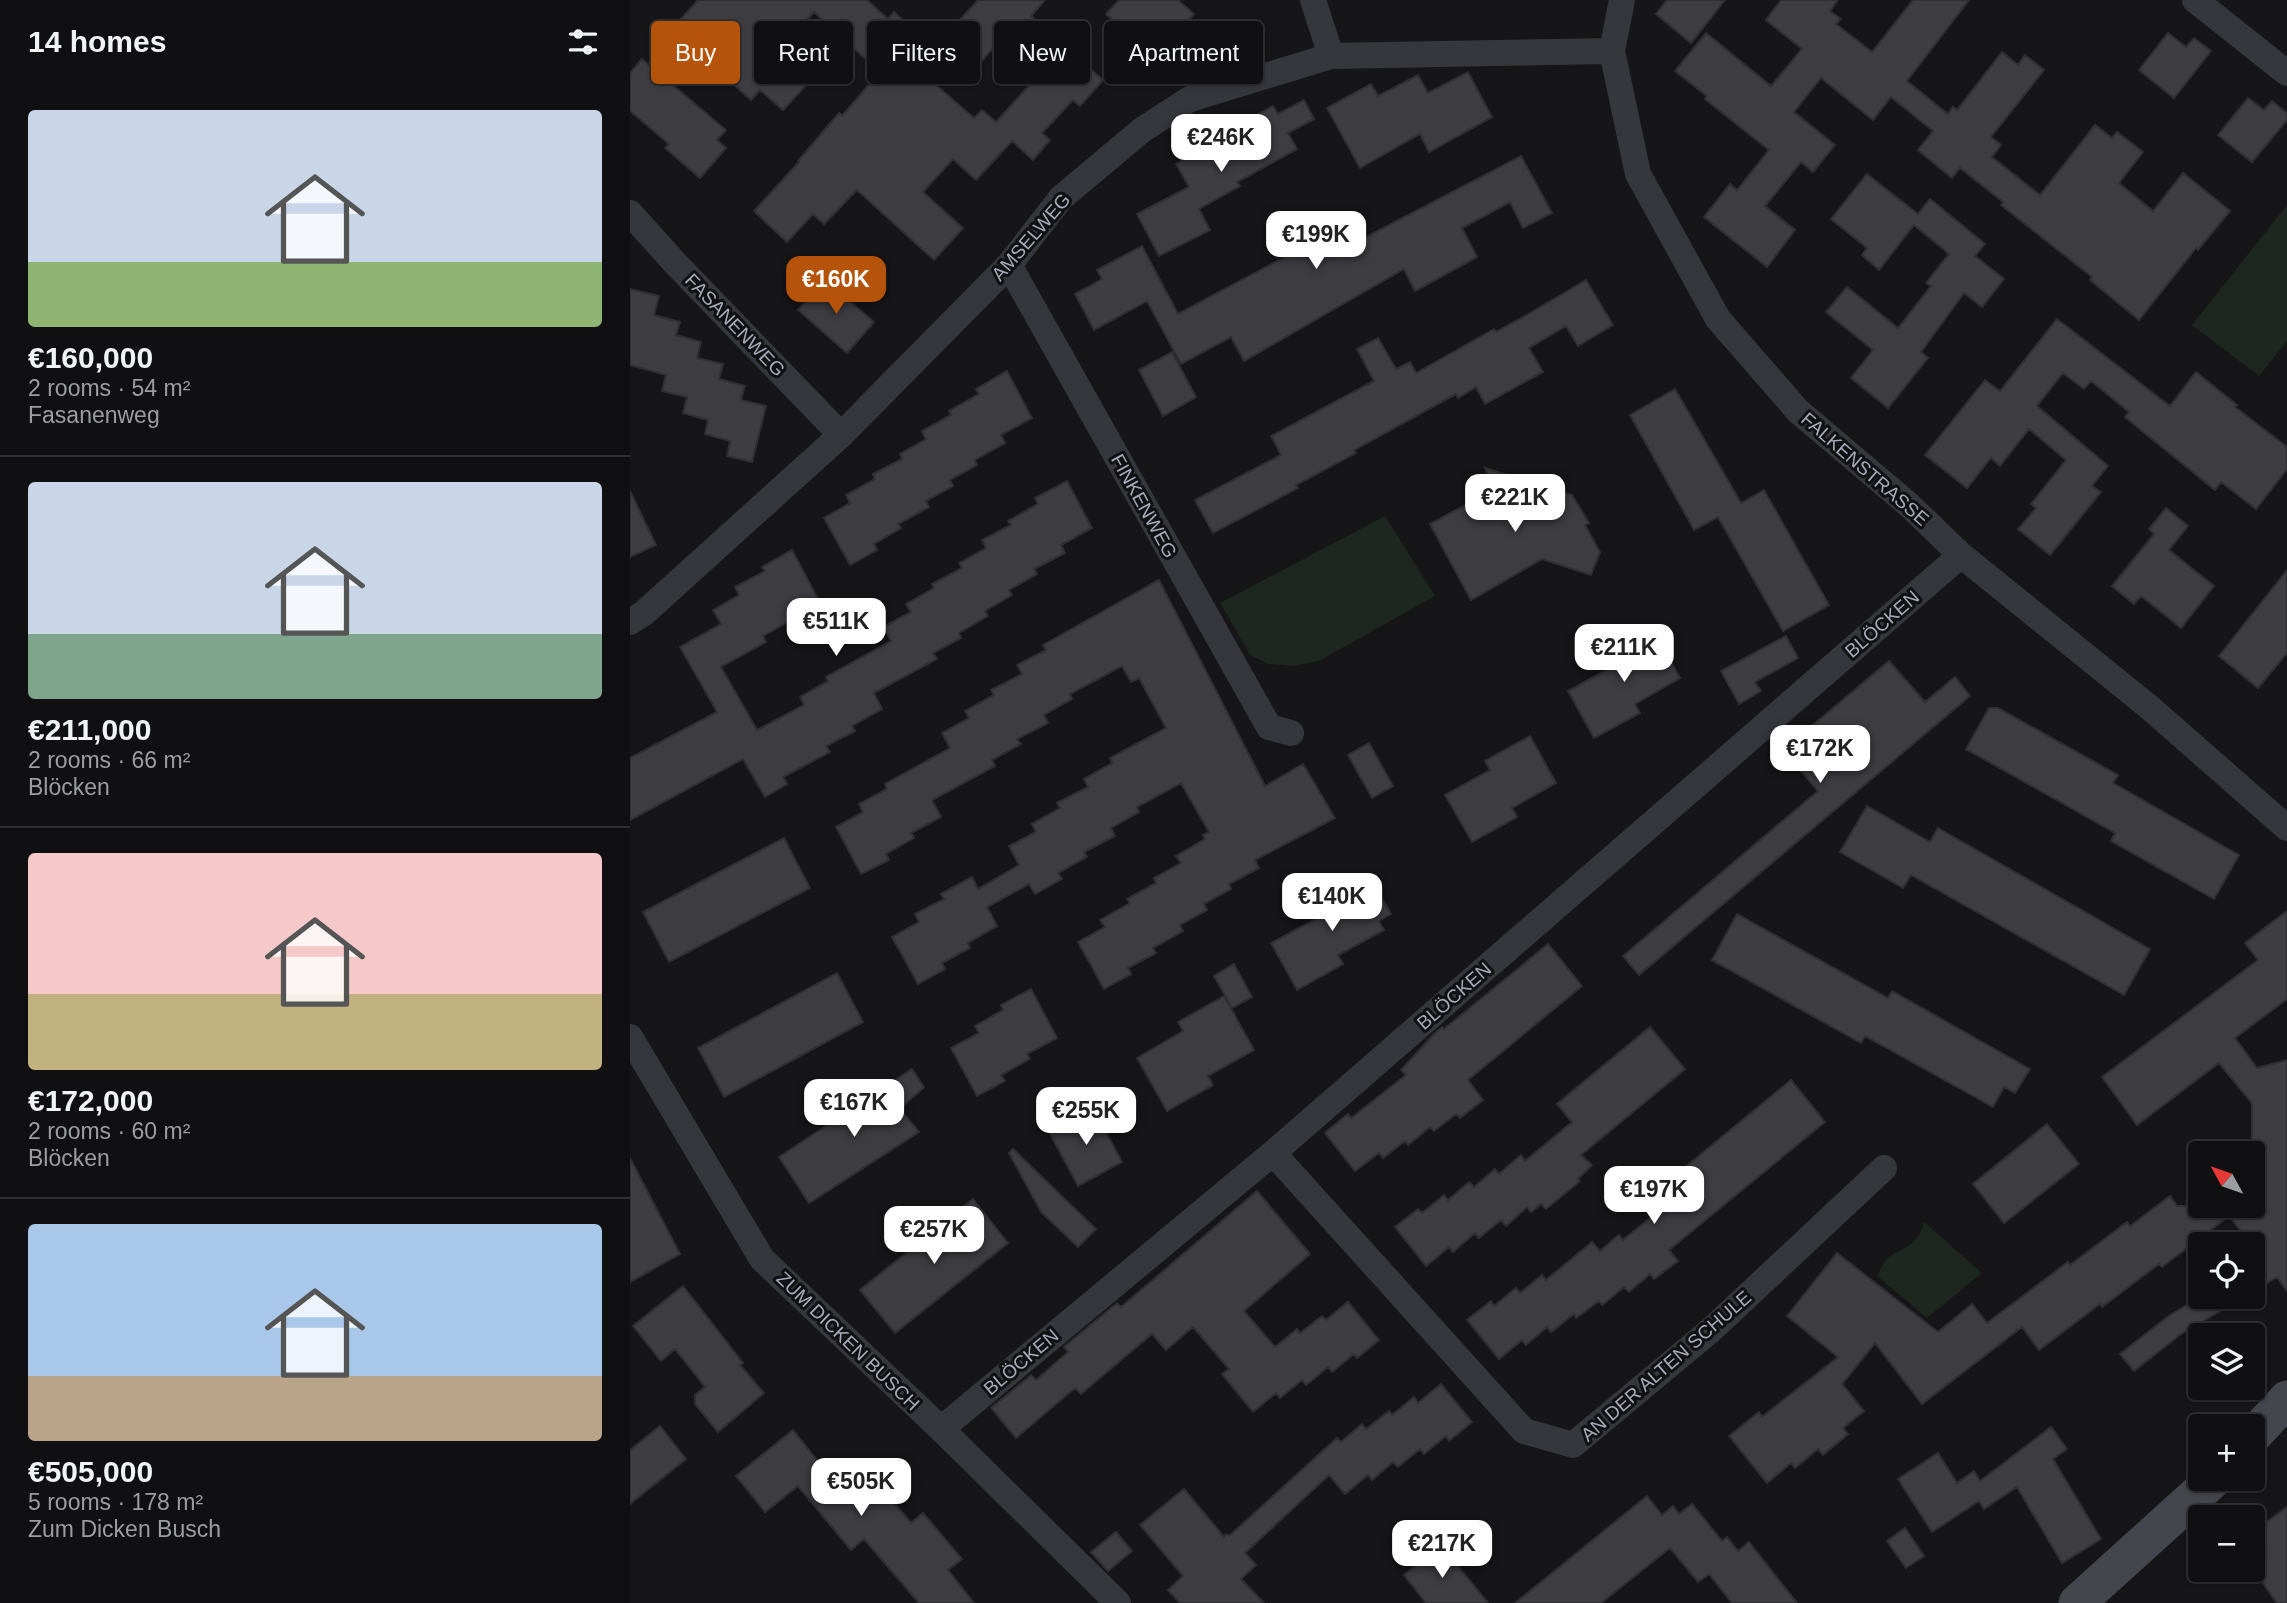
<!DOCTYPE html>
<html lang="en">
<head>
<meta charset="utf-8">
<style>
  body { margin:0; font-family:Helvetica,sans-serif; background:#19191b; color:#f1f3f6; height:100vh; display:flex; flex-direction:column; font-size:26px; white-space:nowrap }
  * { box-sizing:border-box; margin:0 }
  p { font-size:23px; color:#9c9d9f }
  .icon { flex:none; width:38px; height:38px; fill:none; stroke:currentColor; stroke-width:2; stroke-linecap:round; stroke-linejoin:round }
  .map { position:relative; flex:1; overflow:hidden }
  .details { display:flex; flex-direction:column; background:#101012; width:630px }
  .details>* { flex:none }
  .hud { position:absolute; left:21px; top:21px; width:665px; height:63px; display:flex; gap:14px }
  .needle { width:46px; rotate:310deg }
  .buttons { position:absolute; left:1558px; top:1141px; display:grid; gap:14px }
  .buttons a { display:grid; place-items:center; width:77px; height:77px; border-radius:7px; background:#101012; box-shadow:0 2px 5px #0004,0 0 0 2px #303032; font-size:35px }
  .price { position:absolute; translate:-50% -60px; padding:0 16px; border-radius:14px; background:#fff; color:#222; font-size:23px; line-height:46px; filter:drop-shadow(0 2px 4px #0008) }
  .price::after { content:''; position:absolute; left:50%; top:42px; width:21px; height:16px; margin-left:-10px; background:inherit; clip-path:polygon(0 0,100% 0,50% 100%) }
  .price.active { background:#b45309; color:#fff }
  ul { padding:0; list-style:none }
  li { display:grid; align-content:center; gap:14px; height:371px; padding:0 28px }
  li+li { border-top:2px solid #303032 }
  li span { display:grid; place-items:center; height:217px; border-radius:7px; color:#555 }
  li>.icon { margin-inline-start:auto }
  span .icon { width:126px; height:126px; fill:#fffc; stroke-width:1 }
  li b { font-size:30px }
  h2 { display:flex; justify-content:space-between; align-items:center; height:84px; padding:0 28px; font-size:30px }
  .pill { padding:0 24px; border-radius:7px; background:#101012; box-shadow:0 2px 5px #0004,0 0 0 2px #303032; font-size:24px; line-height:63px }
  .pill.active { background:#b45309; color:#fff }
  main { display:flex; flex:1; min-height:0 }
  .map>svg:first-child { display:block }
  .green { fill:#1d261f }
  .building { fill:#3d3d42; stroke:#302f34; stroke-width:2 }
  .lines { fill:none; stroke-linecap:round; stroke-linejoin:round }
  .street { stroke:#36373d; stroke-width:26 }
  .secondary { stroke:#44454d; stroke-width:37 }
  .labels { text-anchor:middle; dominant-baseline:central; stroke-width:6; stroke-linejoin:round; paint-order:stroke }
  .street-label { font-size:19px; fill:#a7aab8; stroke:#111113 }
</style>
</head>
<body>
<main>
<section class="details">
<h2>14 homes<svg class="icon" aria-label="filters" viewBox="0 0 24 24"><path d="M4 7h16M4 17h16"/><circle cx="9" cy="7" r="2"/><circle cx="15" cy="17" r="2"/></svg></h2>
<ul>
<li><span style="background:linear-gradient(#c9d6e8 70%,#8fb573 0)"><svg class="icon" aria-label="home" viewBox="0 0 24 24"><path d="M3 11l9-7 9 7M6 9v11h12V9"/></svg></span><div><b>€160,000</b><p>2 rooms · 54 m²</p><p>Fasanenweg</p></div></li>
<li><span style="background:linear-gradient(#c9d6e8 70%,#7fa58c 0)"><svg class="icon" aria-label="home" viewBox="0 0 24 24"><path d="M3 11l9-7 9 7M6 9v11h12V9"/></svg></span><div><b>€211,000</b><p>2 rooms · 66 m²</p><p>Blöcken</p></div></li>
<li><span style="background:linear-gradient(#f6c9c9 65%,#c2b280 0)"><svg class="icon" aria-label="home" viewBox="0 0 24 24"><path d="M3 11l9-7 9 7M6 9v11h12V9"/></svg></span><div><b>€172,000</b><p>2 rooms · 60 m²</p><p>Blöcken</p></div></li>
<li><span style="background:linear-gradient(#a9c7e8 70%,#b9a48a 0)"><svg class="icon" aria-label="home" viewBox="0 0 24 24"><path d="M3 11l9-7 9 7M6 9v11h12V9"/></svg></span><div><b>€505,000</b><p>5 rooms · 178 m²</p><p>Zum Dicken Busch</p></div></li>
</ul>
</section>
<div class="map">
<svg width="1657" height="1603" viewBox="0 0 1657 1603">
  <rect width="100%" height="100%" fill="#161618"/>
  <path class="green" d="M 1657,205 L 1657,341 L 1629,376 L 1562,325 Z
    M 755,516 L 805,596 L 689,661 L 664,666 L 639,664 L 620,655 L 590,603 Z
    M 1294,1222 L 1352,1273 L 1297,1318 L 1247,1276 C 1250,1270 1254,1261 1259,1257 C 1275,1246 1288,1246 1294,1222 Z"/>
  <path class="building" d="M 68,0 L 237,0 L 258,19 L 264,12 L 314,58 L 298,78 L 344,118 L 352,110 L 366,122 L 406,78 L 367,43 L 350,63 L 317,34 L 348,0 L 415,0 L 401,16 L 473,80 L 450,106 L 443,100 L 412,133 L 420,140 L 403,160 L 382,141 L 346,180 L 323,159 L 293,192 L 333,228 L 304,260 L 227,190 L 194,224 L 183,214 L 157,242 L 124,211 L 169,162 L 168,161 L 209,113 L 212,116 L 250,72 L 184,12 L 149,51 L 181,80 L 153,110 L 130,90 L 121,100 L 42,29 Z
    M 489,0 L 548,0 L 564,14 L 536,45 L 518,29 L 507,42 L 476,14 Z
    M 1037,0 L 1095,0 L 1061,43 L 1026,14 Z
    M 1151,0 L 1208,0 L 1200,11 L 1211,19 L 1206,24 L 1242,52 L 1283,0 L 1339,0 L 1277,81 L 1318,114 L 1323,107 L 1327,110 L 1372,52 L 1388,65 L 1395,55 L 1414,70 L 1361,137 L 1371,145 L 1362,157 L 1410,195 L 1465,125 L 1482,138 L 1487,132 L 1513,152 L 1489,183 L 1523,211 L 1553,173 L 1600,211 L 1568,250 L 1566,248 L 1509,320 L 1460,280 L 1462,277 L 1371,205 L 1373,202 L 1330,168 L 1322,178 L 1288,150 L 1303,131 L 1261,97 L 1243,120 L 1191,78 L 1164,112 L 1205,145 L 1183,172 L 1171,162 L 1135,206 L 1165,230 L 1137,267 L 1074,217 L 1100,184 L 1107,190 L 1139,150 L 1075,99 L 1077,96 L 1045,71 L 1076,33 L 1141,86 L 1172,49 L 1136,20 Z
    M 1538,33 L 1556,47 L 1564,38 L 1581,51 L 1544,98 L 1509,70 Z
    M 12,59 L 96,130 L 87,140 L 96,148 L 70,178 L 35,148 L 39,144 L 0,111 L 0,73 Z
    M 838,72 L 862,117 L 799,152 L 790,134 L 730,168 L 697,108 L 741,84 L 748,96 L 788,75 L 798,93 Z
    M 1618,98 L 1634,110 L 1642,101 L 1657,113 L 1657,120 L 1622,162 L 1588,135 Z
    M 674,100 L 684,119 L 658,133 L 667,149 L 607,182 L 610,186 L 569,209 L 580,230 L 529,256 L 507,214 L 559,187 L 546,164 L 587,142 L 585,138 L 643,106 L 648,114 Z
    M 891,156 L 922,213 L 893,228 L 880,202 L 832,228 L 847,257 L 785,291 L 774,269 L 614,361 L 601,337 L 551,364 L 517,301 L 464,330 L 445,294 L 472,279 L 467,270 L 512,246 L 548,314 L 709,228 L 719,246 Z
    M 1237,174 L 1288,214 L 1300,199 L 1355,244 L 1345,256 L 1374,279 L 1352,307 L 1334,293 L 1291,352 L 1298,358 L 1258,408 L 1221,378 L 1243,350 L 1196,312 L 1217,287 L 1268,328 L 1301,286 L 1296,283 L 1319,254 L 1284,225 L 1249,270 L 1232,255 L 1237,248 L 1201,219 Z
    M 194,279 L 244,322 L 217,353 L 168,310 Z
    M 956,280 L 983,325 L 948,346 L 936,326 L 899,348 L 913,372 L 855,404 L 846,387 L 828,398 L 826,394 L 724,450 L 726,453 L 666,485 L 668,488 L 583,533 L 565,500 L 651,455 L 641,436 L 744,381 L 727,349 L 748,338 L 766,369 L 780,362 L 786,373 L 864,329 L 866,332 L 895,316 Z
    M 0,289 L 29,296 L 24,315 L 50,322 L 46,335 L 71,342 L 67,358 L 93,364 L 89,379 L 115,386 L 111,400 L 136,406 L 122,462 L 97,456 L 100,441 L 75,434 L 78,420 L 53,413 L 57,397 L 32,391 L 36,375 L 0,365 Z
    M 1427,319 L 1540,406 L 1566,372 L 1607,405 L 1605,407 L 1657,447 L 1657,469 L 1626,509 L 1591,482 L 1585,490 L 1495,417 L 1499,412 L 1461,381 L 1454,389 L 1433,373 L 1407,406 L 1478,466 L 1462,486 L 1471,492 L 1420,555 L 1388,529 L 1406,508 L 1401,504 L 1436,460 L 1399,429 L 1370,466 L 1361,458 L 1337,488 L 1295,455 L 1355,380 L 1370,391 Z
    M 542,352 L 566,397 L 533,416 L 509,370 Z
    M 377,371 L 402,418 L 371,435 L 375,443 L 345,460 L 347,465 L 320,480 L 323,486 L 296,501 L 299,507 L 268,524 L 271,528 L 244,544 L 247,550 L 220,565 L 194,518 L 220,503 L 216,495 L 245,479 L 243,474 L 272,459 L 270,454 L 296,439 L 292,431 L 321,415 L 319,411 L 349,394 L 346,389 Z
    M 1045,389 L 1111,503 L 1134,490 L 1199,605 L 1153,631 L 1088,517 L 1064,530 L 1000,415 Z
    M 855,468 L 942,495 L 959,523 L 955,525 L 970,552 L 961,575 L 912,559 L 841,600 L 800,524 L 865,489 Z
    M 437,481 L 462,528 L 431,545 L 435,553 L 404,569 L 407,574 L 379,590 L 382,595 L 355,611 L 358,616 L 329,633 L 331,638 L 303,653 L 307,659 L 244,693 L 252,709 L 222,726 L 225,731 L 196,746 L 200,752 L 153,777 L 157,784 L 135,797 L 113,759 L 0,820 L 0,758 L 87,712 L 50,647 L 91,624 L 83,610 L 109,595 L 105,587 L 135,571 L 132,567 L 162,550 L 188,599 L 157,616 L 160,621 L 133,636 L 136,642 L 91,667 L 127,730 L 174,705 L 170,697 L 198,681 L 196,677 L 261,641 L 253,627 L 281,612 L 276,604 L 304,588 L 302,584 L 332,568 L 329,563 L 356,548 L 352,540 L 381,525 L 378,521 L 408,504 L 405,498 Z
    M 0,491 L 26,545 L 0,557 Z
    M 1536,508 L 1558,526 L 1539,550 L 1584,586 L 1551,628 L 1511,596 L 1504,604 L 1482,586 L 1524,534 L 1519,529 Z
    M 1657,570 L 1657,653 L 1628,688 L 1589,656 Z
    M 529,580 L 635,786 L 673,764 L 705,818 L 625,860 L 629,868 L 599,884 L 601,889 L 574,904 L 577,910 L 550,925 L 553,931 L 523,948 L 526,953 L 498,968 L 501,974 L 474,989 L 448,942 L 475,927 L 470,920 L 500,903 L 497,899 L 526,883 L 524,878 L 551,863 L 546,856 L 575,839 L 573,835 L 579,832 L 551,783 L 507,807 L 509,812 L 481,828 L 485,836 L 454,852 L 457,857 L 428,873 L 432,879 L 405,894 L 399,884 L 357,907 L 367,926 L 338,943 L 340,948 L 312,963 L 315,969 L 288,984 L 262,937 L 289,922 L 285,914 L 314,899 L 311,894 L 342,877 L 348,889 L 389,865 L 379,846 L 406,832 L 402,824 L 430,808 L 427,803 L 458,787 L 454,779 L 482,763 L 480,758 L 536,728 L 509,678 L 501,682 L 492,666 L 440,694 L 442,699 L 414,715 L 418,723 L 387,739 L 391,744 L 362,760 L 365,766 L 302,800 L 311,817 L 281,833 L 284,838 L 256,854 L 259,860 L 231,874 L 206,827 L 233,812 L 229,804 L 257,789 L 255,784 L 320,748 L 312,733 L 339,718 L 335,711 L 364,695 L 361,690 L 392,674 L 387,665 L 416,650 L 413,645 Z
    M 1024,630 L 1050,678 L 1005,704 L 1010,713 L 964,738 L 938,691 L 984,666 L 978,656 Z
    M 1156,636 L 1168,658 L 1125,682 L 1131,691 L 1109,704 L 1091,671 Z
    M 1259,661 L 1295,702 L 1325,677 L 1340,696 L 1009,975 L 993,956 L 1188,791 L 1153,750 Z
    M 1359,708 L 1368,708 L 1488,775 L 1483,783 L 1609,855 L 1584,899 L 1481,841 L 1485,833 L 1336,749 Z
    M 900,736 L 926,783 L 882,808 L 887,817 L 842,842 L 815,795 L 860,770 L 855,761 Z
    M 739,743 L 763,786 L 742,798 L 718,755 Z
    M 1237,806 L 1300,842 L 1308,828 L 1520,949 L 1494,995 L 1281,875 L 1273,888 L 1210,852 Z
    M 154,838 L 180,888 L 39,962 L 13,912 Z
    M 739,876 L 761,914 L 749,921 L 754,930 L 708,955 L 713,964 L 667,990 L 641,943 L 688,918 L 682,908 Z
    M 1657,911 L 1657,999 L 1605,1038 L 1627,1068 L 1657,1060 L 1657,1291 L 1647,1277 L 1622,1292 L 1622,1265 L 1632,1258 L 1599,1216 L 1532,1267 L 1529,1264 L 1472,1307 L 1470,1304 L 1409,1350 L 1392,1327 L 1292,1404 L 1245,1343 L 1212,1384 L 1234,1411 L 1213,1428 L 1218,1434 L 1193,1455 L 1188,1449 L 1165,1468 L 1161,1463 L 1137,1483 L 1099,1436 L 1129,1412 L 1132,1417 L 1208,1357 L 1157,1316 L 1207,1253 L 1308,1332 L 1342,1304 L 1357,1323 L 1438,1262 L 1440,1265 L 1497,1222 L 1500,1226 L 1540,1196 L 1547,1206 L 1622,1206 L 1622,1103 L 1589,1063 L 1507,1125 L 1472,1077 L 1628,960 L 1615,943 Z
    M 1107,914 L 1258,998 L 1262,991 L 1400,1069 L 1385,1093 L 1374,1087 L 1363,1107 L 1235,1036 L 1231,1043 L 1082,960 Z
    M 918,944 L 952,986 L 838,1080 L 853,1100 L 830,1118 L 826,1114 L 804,1131 L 800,1127 L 778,1145 L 775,1141 L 753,1158 L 749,1153 L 725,1171 L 695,1133 L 718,1114 L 721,1118 L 776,1075 L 771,1070 L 804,1034 L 812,1027 L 814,1029 Z
    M 604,964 L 622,997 L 602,1008 L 584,976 Z
    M 207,973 L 233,1022 L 94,1097 L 68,1048 Z
    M 401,989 L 427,1038 L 397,1054 L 400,1059 L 371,1075 L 375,1081 L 347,1096 L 321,1048 L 349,1033 L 345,1026 L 373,1010 L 371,1005 Z
    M 594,996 L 624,1050 L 578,1076 L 583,1085 L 537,1111 L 507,1058 L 553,1031 L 548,1022 Z
    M 1020,1027 L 1055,1069 L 951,1155 L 962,1165 L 948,1179 L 950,1181 L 916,1209 L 911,1204 L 901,1212 L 897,1207 L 876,1226 L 871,1220 L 849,1238 L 845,1233 L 823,1252 L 819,1247 L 796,1266 L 765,1227 L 788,1209 L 792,1213 L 814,1195 L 818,1200 L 839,1182 L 844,1187 L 865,1169 L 869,1174 L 891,1155 L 895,1161 L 942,1122 L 927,1104 Z
    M 282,1069 L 294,1087 L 270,1109 L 289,1132 L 179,1203 L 149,1157 Z
    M 1161,1080 L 1195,1122 L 1039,1250 L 1048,1261 L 1024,1279 L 1020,1274 L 999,1292 L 994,1287 L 972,1305 L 969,1301 L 946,1318 L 944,1314 L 921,1332 L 917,1327 L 896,1345 L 892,1340 L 869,1359 L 837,1320 L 861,1301 L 864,1306 L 886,1288 L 890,1293 L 912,1275 L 916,1280 L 962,1242 L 970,1251 L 989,1235 L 993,1240 L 1041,1201 L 1030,1188 Z
    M 463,1108 L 492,1162 L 448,1186 L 419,1132 Z
    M 1417,1124 L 1449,1164 L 1374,1223 L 1343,1184 Z
    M 383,1149 L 466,1229 L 448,1247 L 411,1212 L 379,1153 Z
    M 0,1158 L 50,1254 L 0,1282 Z
    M 627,1191 L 680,1254 L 614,1311 L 645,1347 L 667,1329 L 670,1333 L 692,1316 L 696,1320 L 718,1302 L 749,1340 L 727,1358 L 724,1354 L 702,1372 L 698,1367 L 676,1385 L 672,1380 L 650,1398 L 646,1393 L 623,1412 L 592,1374 L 599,1369 L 563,1327 L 536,1350 L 522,1334 L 451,1394 L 445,1388 L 386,1438 L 361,1408 L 401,1375 L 406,1380 L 438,1352 L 434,1347 L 487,1303 L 491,1307 Z
    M 343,1199 L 378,1243 L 265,1333 L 230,1290 Z
    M 53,1286 L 113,1363 L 110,1365 L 134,1393 L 88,1432 L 65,1404 L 65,1395 L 75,1387 L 45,1349 L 31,1361 L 3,1326 Z
    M 1571,1297 L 1614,1297 L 1551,1334 L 1504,1371 L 1490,1354 L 1540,1315 Z
    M 811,1384 L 842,1422 L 819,1441 L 816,1436 L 794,1454 L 790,1449 L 768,1467 L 763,1462 L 742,1480 L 738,1475 L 715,1494 L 699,1475 L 615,1553 L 626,1565 L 611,1579 L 634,1603 L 550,1603 L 538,1590 L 553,1576 L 510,1525 L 554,1489 L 594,1537 L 596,1534 L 599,1536 L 707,1438 L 711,1442 L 732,1424 L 736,1429 L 759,1411 L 762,1415 L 784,1397 L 788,1403 Z
    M 30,1426 L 56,1459 L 0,1504 L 0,1450 Z
    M 1421,1427 L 1437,1449 L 1423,1459 L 1471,1539 L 1432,1563 L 1387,1487 L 1354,1509 L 1349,1501 L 1302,1532 L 1268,1479 L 1308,1453 L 1327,1483 L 1344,1471 L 1350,1481 Z
    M 163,1430 L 205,1483 L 230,1462 L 281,1523 L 293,1513 L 332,1559 L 318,1570 L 344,1603 L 289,1603 L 234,1539 L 221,1550 L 168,1486 L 135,1512 L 106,1476 Z
    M 1017,1496 L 1032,1515 L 1043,1506 L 1049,1514 L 1062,1504 L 1092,1541 L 1097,1537 L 1108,1551 L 1119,1542 L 1167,1603 L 1102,1603 L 1079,1574 L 1068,1582 L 1040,1548 L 971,1603 L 885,1603 Z
    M 1657,1507 L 1657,1603 L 1647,1603 L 1622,1568 L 1622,1563 L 1637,1552 L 1623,1532 Z
    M 1275,1528 L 1294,1556 L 1276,1568 L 1257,1541 Z
    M 486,1532 L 502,1551 L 478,1571 L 461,1552 Z
    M 808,1542 L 858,1603 L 796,1603 L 774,1575 L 790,1562 L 788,1558 Z"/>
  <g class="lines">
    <path class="street" d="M 683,0 L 701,56
      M 992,0 L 982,51 L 1008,174 L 1088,319 L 1168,411 L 1279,505 L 1331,555 L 1519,707 L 1657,828
      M 1565,0 L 1657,73
      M 0,213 L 45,263 L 211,435
      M 379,265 L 639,727 L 661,733
      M 0,622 L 14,613 L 211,435 L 379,265 L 431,198 L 512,130 L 560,99 L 701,56 L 982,51
      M 0,1037 L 132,1259 L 311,1429 L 488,1603
      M 643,1153 L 894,1431 L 943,1445 L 1081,1330 L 1254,1168
      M 311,1429 L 643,1153 L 1331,555"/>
    <path class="secondary" d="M 1622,1437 L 1657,1399
      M 1447,1603 L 1584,1479"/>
  </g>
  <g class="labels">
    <g class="street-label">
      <text transform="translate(401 237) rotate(-49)">AMSELWEG</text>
      <text transform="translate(105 325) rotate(46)">FASANENWEG</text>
      <text transform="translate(1235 469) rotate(41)">FALKENSTRASSE</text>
      <text transform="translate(514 506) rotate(61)">FINKENWEG</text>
      <text transform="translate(1252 624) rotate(-41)">BLÖCKEN</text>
      <text transform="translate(824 996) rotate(-41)">BLÖCKEN</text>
      <text transform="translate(218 1341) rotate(44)">ZUM DICKEN BUSCH</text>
      <text transform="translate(391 1362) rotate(-40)">BLÖCKEN</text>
      <text transform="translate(1036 1366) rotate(-41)">AN DER ALTEN SCHULE</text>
    </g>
  </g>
</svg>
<div class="buttons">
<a><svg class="needle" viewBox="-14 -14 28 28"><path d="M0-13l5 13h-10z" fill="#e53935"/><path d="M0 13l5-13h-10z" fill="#9c9d9f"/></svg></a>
<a><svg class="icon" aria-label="locate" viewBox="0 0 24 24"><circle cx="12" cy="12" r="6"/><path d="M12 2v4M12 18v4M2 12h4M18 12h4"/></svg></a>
<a><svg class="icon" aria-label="layers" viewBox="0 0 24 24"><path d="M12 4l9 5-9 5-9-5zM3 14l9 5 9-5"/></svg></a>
<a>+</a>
<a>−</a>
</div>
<b class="price" style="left:591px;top:174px">€246K</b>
<b class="price" style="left:686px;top:271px">€199K</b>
<b class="price active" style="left:206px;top:316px">€160K</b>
<b class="price" style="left:885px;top:534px">€221K</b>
<b class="price" style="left:206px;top:658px">€511K</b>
<b class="price" style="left:994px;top:684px">€211K</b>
<b class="price" style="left:1190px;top:785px">€172K</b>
<b class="price" style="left:702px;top:933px">€140K</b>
<b class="price" style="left:224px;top:1139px">€167K</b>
<b class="price" style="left:456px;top:1147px">€255K</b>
<b class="price" style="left:1024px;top:1226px">€197K</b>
<b class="price" style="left:304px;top:1266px">€257K</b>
<b class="price" style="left:231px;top:1518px">€505K</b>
<b class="price" style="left:812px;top:1580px">€217K</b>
<div class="hud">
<a class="pill active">Buy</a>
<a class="pill">Rent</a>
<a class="pill">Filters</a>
<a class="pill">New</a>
<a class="pill">Apartment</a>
</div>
</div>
</main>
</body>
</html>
